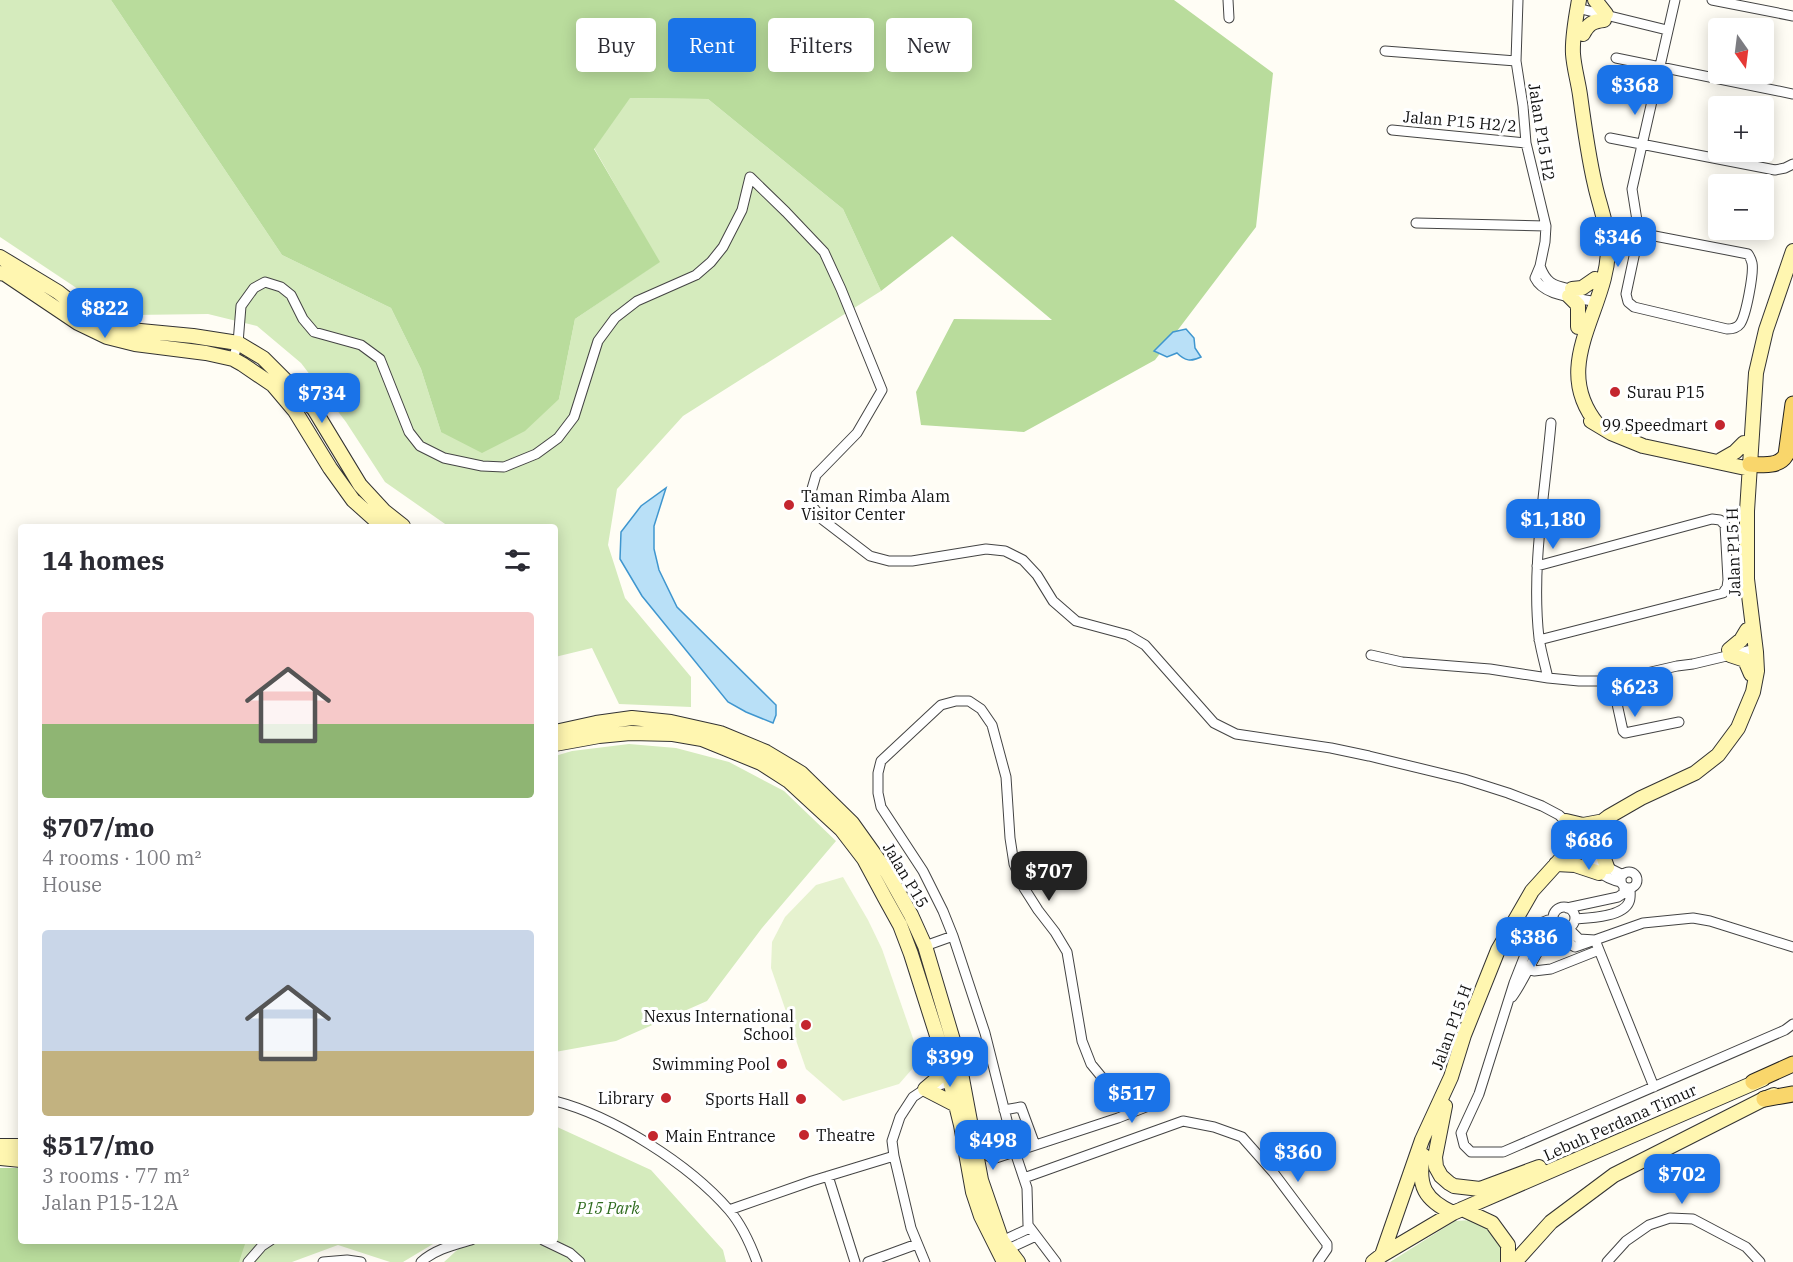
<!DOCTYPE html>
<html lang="en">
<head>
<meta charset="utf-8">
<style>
  body { margin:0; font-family:"IBM Plex Serif",serif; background:#f2f2f3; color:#2b2b33; height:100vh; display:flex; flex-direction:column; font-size:22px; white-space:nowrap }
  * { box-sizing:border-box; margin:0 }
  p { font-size:20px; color:#7c7c81 }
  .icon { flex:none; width:33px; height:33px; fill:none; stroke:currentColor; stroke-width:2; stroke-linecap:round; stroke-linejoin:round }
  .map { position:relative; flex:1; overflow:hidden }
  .sheet { position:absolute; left:18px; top:524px; width:540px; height:720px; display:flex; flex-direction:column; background:#fff; border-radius:6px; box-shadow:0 3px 15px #0003 }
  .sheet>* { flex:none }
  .top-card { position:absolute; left:576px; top:18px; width:570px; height:54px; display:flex; gap:12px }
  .needle { width:39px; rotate:166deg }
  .controls { position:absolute; left:1708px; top:18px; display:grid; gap:12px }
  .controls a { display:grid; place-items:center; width:66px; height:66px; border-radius:6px; background:#fff; box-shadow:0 3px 15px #0003; font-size:30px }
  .price { position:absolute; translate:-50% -51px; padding:0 14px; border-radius:12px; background:#1a73e8; color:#fff; font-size:20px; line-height:39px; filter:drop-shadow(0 2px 3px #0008) }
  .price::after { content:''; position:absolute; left:50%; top:36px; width:18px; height:14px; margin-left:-9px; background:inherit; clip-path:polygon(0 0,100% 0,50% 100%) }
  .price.on { background:#222; color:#fff }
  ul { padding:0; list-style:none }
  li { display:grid; align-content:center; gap:12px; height:318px; padding:0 24px }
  li span { display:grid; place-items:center; height:186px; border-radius:6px; color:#555 }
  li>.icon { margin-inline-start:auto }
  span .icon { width:108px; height:108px; fill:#fffc; stroke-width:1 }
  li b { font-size:26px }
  h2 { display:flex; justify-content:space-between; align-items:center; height:72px; padding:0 24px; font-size:26px }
  .pill { padding:0 21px; border-radius:6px; background:#fff; box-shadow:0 3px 15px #0003; font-size:21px; line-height:54px }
  .pill.on { background:#1a73e8; color:#fff }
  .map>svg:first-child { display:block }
  .green { fill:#d5ebbd }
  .forest { fill:#b9dc9c }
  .pitch { fill:#e6f2cf }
  .water { fill:#b9e0f7; stroke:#3f96cf; stroke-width:1.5 }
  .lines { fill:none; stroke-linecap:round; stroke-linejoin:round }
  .street-casing { stroke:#444; stroke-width:11 }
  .secondary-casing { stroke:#333; stroke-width:16 }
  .primary-casing { stroke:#222; stroke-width:17 }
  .street { stroke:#fff; stroke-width:9 }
  .secondary { stroke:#fff6b0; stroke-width:14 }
  .primary { stroke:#f9d66b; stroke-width:15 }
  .poi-dot { fill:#c4262e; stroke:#fff; stroke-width:2 }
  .labels { text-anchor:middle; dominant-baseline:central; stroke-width:6; stroke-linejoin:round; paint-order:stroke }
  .street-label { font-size:16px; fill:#111; stroke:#fff }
  .poi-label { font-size:16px; fill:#111; stroke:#fff; text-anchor:end }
  .park-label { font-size:16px; font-style:italic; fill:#2f6b1f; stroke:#fff }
</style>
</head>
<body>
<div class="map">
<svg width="1793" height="1262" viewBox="0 0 1793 1262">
  <rect width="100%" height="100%" fill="#fffdf5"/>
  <path class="green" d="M 0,0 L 111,0 L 282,255 L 391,308 L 421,369 L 441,432 L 559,399 L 575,319 L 659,262 L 594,148 L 629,98 L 708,99 L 843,209 L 881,291 L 683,416 L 617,489 L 608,545 L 625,598 L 691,677 L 691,707 L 619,704 L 592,648 L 555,657 L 555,526 L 448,526 L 385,482 L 346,422 L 301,363 L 257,326 L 208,314 L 132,315 L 81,291 L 0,237 Z
    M 629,744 L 676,748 L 729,762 L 784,791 L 836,841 L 762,928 L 707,1001 L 616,1041 L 555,1052 L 555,756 L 572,751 Z
    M 555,1126 L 651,1170 L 723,1250 L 726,1262 L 444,1262 L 467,1241 L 555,1240 Z
    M 0,1168 L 21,1168 L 21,1240 L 438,1241 L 403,1262 L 390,1262 L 338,1245 L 292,1262 L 0,1262 Z
    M 1471,1220 L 1487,1224 L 1501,1247 L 1501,1262 L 1390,1262 L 1455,1221 Z"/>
  <path class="forest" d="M 111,0 L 1174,0 L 1273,73 L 1256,227 L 1155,360 L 1024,432 L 921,425 L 916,392 L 954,319 L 1052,320 L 952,236 L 881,291 L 843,209 L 708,99 L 630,98 L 594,149 L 660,262 L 575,319 L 559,399 L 525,431 L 482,453 L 441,432 L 421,369 L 391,308 L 282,255 Z
    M 0,1168 L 21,1168 L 21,1240 L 246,1241 L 239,1262 L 0,1262 Z"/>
  <path class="pitch" d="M 843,877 L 868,920 L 882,949 L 916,1047 L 913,1068 L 899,1084 L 843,1101 L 806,1069 L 771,968 L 772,942 L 785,917 L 816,885 Z"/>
  <path class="water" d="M 1186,329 L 1194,338 L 1195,348 L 1201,357 C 1191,362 1185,361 1177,353 L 1167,357 L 1154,351 L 1173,332 Z
    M 666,488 L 654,526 L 654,549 L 659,570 L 677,607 L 776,705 L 776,715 L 773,723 L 746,712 L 728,702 L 642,596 L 620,559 L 621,532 L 641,506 Z"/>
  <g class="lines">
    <defs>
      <path id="street" d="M 1228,0 L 1229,18
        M 1518,0 L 1516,61 L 1523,106 L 1526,143 L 1546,226 L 1545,242 L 1540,266 L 1535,278 C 1544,297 1577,297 1596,302
        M 1712,0 L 1793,16
        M 1577,8 L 1667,30
        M 1385,51 L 1516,61
        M 1616,58 L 1793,94
        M 1392,130 L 1526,143
        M 1610,138 L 1775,170 L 1785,168 L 1793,164
        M 750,177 L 786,212 L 824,252 L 841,289 L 882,390 L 857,433 L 816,475 L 811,492 L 813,507 L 823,520 L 870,556 L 889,561 L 912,561 L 986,549 L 1005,551 L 1023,560 L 1037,575 L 1053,601 L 1076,621 L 1128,635 L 1145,645 L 1214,723 L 1236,734 L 1331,748 L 1369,756 L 1464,779 L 1508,793 L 1542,806 L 1559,815 L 1582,837 L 1599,863 L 1623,875
        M 1416,223 L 1546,226
        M 1639,233 L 1748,254 C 1750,257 1751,259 1752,263 C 1754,273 1746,316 1740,324 C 1737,328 1731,329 1727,329 L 1634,307 L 1628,302 L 1626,294 L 1639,233 L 1632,189 L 1675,0
        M 1540,266 C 1548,288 1558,285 1577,291
        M 233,359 L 238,343 L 241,306 L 254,288 L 265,282 L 281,287 L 291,295 L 303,319 L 314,332 L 361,345 L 380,359 L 409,432 L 420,446 L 444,458 L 482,466 L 504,467 L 536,454 L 558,438 L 574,417 L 598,341 L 615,318 L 637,301 L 696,275 L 711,262 L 723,247 L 742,210 L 750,177
        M 1537,566 L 1712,519 L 1720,520 L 1725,525 L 1728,580 L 1727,587 L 1723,593 L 1539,640
        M 1371,655 L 1402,662 L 1490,669 L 1548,678 L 1579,681 L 1612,681 L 1677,666 L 1693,664 L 1756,649
        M 1548,678 C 1545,665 1541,651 1539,638 C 1531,568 1545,493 1551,423
        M 1612,681 L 1623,731 L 1625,733 L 1679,722
        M 1573,840 C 1588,858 1595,877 1621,882
        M1621 880a8 8 0 1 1 16 0a8 8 0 1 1-16 0Z
        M1553 918a11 11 0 1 1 22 0a11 11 0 1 1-22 0Z
        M 1567,908 L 1618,897 L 1624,893 L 1624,887
        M 1575,919 C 1589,918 1623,917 1629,902 C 1631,898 1630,892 1630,888
        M 1553,920 L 1548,920 L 1543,922 L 1537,931 L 1525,955 L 1514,983 L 1479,1094 L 1461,1133 L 1464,1145 L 1471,1152 L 1503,1152 L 1785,1030 L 1793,1024
        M 1568,928 L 1579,939 L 1595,940 L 1643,923 L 1693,918 L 1710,921 L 1793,947
        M 1563,929 C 1566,936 1568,944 1575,947 L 1595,940 L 1654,1087
        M 925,946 L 953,936
        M 1531,966 L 1534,971 L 1551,969 L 1599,950
        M 1512,997 C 1527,977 1539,941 1557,927
        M 555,1101 C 613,1116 689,1164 729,1210 C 742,1225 750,1243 757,1262
        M 1004,1110 L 1021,1107 L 1035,1145
        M 975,1148 L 990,1157 L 996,1158 L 1118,1118 L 1146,1107
        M 828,1176 L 855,1262
        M 1024,1178 L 1183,1121 L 1214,1127 L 1242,1137 L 1273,1172 L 1327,1244 L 1327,1249 L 1318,1262
        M 729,1210 L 812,1181 L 894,1156
        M 543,1240 L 570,1253 L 580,1262
        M 1002,1241 L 1030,1228
        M 1008,1249 L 1036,1236
        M 248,1262 L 262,1246 L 271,1240
        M 323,1262 L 347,1260 L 361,1262
        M 421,1262 C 435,1249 454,1245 471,1240
        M 868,1262 L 917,1244
        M 925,1262 L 911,1228 L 894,1156 L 892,1141 L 900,1117 L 913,1097 L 925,1089 L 954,1081
        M 1056,1262 L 1028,1225 L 1027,1188 L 1015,1152 L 985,1033 L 953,936 L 943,911 L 923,871 L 881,807 L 878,793 L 878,773 L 881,761 L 941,705 L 956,701 L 969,701 L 981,709 L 992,725 L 1006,777 L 1010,838 L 1014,864 L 1024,888 L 1038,910 L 1055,932 L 1067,952 L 1082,1041 L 1091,1064 L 1123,1103 L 1127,1114
        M 1607,1262 L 1626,1241 L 1649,1225 L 1670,1218 L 1693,1219 L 1746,1247 L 1760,1262"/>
      <path id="secondary" d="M 1579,0 C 1576,17 1572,37 1573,54 C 1574,68 1578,81 1580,95 C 1584,125 1588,155 1595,185 C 1599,204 1607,223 1608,243 C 1611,308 1547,363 1598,425
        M 1595,0 L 1606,14
        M 1583,34 C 1588,24 1593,21 1604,20
        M 0,257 L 58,292 L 92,319 L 130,330 L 193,336 L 238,343 L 263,358 L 314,409 L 360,485 L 384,511 L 403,526
        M 0,273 L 5,274 L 78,323 L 107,337 L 135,344 L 206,353 L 233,359 L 242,364 L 273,385 L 295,411 L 330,468 L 353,500 L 382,526
        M 1572,289 L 1582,288 L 1595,279
        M 1569,296 L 1578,305 L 1578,327
        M 1591,421 L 1611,433 L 1643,446 L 1750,469
        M 1721,460 L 1735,452 L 1744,443
        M 1729,650 L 1741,640 L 1747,630
        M 1730,655 L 1745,660 L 1751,674
        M 555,732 L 596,723 L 632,718 L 671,722 L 720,733 L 766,752 L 801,773 L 852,823 L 887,872 L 911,915 L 925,946 L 958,1057 L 981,1180 L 1002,1241 L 1018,1262
        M 555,744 L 599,736 L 630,733 L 673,734 L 702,739 L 761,763 L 789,781 L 841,829 L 864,859 L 885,898 L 900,925 L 911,954 L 946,1064 L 961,1125 L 973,1192 L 981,1216 L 1004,1262
        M 1566,821 L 1583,825 L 1599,822
        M 1564,829 L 1566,837 L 1564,856
        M 1556,864 L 1575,865 L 1599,873
        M 1607,867 C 1599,847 1601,838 1608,817
        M 946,1064 L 938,1078 L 925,1089 L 956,1105
        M 1445,1106 L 1435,1157 L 1436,1167 L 1441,1176 L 1449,1183 L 1454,1186 L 1480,1189 L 1539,1167
        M 0,1146 L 21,1146
        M 1423,1155 C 1417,1186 1425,1200 1453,1213
        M 0,1158 L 21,1160
        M 1462,1209 L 1492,1223 L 1508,1245 L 1508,1262
        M 1382,1255 L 1422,1140 L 1451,1077 L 1464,1035 L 1498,950 L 1532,891 L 1579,839 L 1608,817 L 1641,798 L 1695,773 L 1718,755 L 1738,728 L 1753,692 L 1757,671 L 1756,652 L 1747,579 L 1747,511 L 1756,373 L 1766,330 L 1793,251
        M 1373,1262 L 1382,1255 L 1453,1213 L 1763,1079
        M 1515,1262 L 1551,1222 L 1614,1175 L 1764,1099 L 1774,1095"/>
      <path id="primary" d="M 1750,464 C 1763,465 1779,467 1786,455 L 1793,404
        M 1753,1082 L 1793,1064
        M 1764,1099 L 1793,1094"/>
    </defs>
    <use href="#street" class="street-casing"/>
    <use href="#secondary" class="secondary-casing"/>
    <use href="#primary" class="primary-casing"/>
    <use href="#street" class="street"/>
    <use href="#secondary" class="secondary"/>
    <use href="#primary" class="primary"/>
  </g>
  <g class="poi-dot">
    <circle cx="1615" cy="392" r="6"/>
    <circle cx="1720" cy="425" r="6"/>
    <circle cx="789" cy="505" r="6"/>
    <circle cx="806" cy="1025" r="6"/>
    <circle cx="782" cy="1064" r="6"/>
    <circle cx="666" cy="1098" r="6"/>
    <circle cx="801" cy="1099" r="6"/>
    <circle cx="804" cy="1135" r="6"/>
    <circle cx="653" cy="1136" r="6"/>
  </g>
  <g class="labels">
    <g class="street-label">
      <text transform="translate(1460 121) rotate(5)">Jalan P15 H2/2</text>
      <text transform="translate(1542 132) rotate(81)">Jalan P15 H2</text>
      <text transform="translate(1733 552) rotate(-92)">Jalan P15 H</text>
      <text transform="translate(906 875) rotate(59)">Jalan P15</text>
      <text transform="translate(1451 1027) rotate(-70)">Jalan P15 H</text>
      <text transform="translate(1620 1122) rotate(-24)">Lebuh Perdana Timur</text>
    </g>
    <g class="poi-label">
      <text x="1627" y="392" text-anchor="start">Surau P15</text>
      <text x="1708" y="425">99 Speedmart</text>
      <text x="801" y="496" text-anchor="start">Taman Rimba Alam<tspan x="801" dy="18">Visitor Center</tspan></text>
      <text x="794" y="1016">Nexus International<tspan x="794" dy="18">School</tspan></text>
      <text x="770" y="1064">Swimming Pool</text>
      <text x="654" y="1098">Library</text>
      <text x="789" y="1099">Sports Hall</text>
      <text x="816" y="1135" text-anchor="start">Theatre</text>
      <text x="665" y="1136" text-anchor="start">Main Entrance</text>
    </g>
    <g class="park-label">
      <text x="608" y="1208">P15 Park</text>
    </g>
  </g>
</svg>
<div class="controls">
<a><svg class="needle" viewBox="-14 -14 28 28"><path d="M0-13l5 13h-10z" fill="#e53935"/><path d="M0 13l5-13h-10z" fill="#7c7c81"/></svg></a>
<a>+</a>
<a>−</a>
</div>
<b class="price" style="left:1635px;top:116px">$368</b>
<b class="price" style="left:1618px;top:268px">$346</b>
<b class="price" style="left:105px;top:339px">$822</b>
<b class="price" style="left:322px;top:424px">$734</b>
<b class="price" style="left:1553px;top:550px">$1,180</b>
<b class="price" style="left:1635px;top:718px">$623</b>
<b class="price" style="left:1589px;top:871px">$686</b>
<b class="price on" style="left:1049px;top:902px">$707</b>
<b class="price" style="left:1534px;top:968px">$386</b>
<b class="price" style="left:950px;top:1088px">$399</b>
<b class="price" style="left:1132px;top:1124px">$517</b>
<b class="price" style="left:993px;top:1171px">$498</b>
<b class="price" style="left:1298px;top:1183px">$360</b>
<b class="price" style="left:1682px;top:1205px">$702</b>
<div class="top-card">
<a class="pill">Buy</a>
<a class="pill on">Rent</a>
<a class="pill">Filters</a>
<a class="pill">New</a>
</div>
<section class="sheet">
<h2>14 homes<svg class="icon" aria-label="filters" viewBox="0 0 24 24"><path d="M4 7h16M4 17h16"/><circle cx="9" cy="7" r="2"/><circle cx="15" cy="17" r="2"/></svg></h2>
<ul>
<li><span style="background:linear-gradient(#f6c9c9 60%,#8fb573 0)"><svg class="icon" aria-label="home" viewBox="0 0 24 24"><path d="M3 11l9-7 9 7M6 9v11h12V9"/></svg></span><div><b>$707/mo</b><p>4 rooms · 100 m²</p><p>House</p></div></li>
<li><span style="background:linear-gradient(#c9d6e8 65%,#c2b280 0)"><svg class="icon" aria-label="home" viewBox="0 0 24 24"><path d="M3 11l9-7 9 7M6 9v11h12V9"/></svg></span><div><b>$517/mo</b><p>3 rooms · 77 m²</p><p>Jalan P15-12A</p></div></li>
</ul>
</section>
</div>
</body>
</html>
